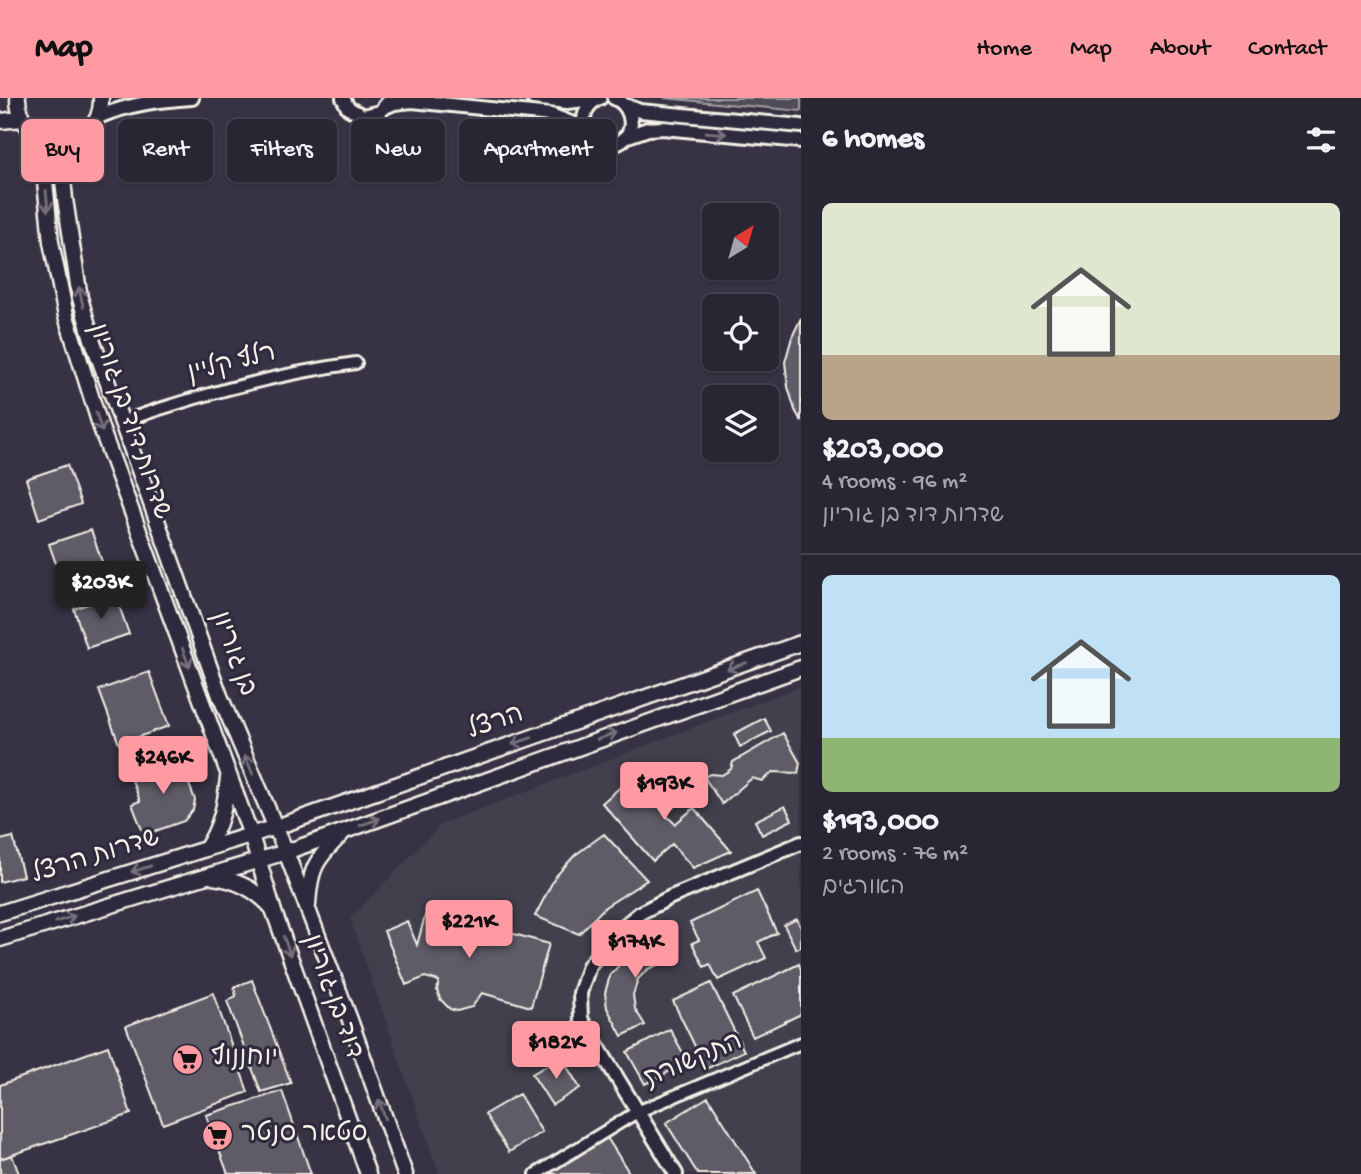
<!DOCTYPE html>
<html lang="en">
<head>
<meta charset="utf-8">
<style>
  body { margin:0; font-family:"Gochi Hand","Playpen Sans Hebrew",sans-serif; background:#312e3b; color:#f1f3f6; height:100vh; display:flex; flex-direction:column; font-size:26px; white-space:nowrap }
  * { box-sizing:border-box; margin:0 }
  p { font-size:23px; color:#a5a5ac }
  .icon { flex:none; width:38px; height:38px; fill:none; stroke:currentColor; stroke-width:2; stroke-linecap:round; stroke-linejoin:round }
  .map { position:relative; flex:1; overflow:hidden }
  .panel { display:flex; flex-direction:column; background:#292633; width:560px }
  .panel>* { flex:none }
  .banner { position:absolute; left:21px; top:21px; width:665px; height:63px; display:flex; gap:14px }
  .needle { width:46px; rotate:37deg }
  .buttons { position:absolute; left:702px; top:105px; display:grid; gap:14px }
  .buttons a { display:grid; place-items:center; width:77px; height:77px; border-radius:10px; background:#292633; box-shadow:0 2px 5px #0004,0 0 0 2px #45434e; font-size:35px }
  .price { position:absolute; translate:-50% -60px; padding:0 16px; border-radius:7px; background:#ff9aa2; color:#111; font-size:23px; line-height:46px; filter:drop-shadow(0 2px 4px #0008) }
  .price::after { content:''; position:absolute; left:50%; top:42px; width:21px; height:16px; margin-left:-10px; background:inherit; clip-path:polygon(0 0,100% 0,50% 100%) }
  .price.on { background:#222; color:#fff }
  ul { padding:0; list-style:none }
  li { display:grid; align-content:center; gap:14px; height:371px; padding:0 21px }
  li+li { border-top:2px solid #45434e }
  li span { display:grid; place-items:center; height:217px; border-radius:10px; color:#555 }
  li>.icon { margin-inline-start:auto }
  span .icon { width:126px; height:126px; fill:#fffc; stroke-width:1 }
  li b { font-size:30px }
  h2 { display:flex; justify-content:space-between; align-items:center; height:84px; padding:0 21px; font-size:30px }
  .chip { padding:0 24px; border-radius:10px; background:#292633; box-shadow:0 2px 5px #0004,0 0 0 2px #45434e; font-size:24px; line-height:63px }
  .chip.on { background:#ff9aa2; color:#111 }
  header { display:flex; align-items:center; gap:42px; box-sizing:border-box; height:98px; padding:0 35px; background:#ff9aa2; color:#111 }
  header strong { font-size:33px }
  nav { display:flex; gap:38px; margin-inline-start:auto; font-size:24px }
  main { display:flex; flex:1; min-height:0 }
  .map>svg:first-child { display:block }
  .built { fill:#433f4e }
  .green { fill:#504b59; stroke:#a29ea0; stroke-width:2 }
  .building { fill:#5f5c67; stroke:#f4f1e8; stroke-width:2 }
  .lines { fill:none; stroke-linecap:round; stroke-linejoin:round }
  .minor-casing { stroke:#f4f1e8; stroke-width:16 }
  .tertiary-casing { stroke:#f4f1e8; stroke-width:18 }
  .secondary-casing { stroke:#f4f1e8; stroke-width:19 }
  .minor { stroke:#2f2a3d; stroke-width:10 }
  .tertiary { stroke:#2f2a3d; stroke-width:12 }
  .secondary { stroke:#2f2a3d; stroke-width:14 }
  .oneway { stroke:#747079 }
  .labels { text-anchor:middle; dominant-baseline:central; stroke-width:6; stroke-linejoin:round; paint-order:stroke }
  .street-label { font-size:26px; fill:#f4f1e8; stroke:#2f2a3d }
  .poi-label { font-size:26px; fill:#f4f1e8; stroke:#2f2a3d; text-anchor:start }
</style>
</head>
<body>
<header>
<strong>Map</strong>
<nav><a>Home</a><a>Map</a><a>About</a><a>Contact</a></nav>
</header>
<main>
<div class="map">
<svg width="801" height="1076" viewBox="0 0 801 1076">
  <rect width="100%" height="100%" fill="#373244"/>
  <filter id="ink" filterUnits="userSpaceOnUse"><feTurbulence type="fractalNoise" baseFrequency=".0143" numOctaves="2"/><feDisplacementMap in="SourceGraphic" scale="14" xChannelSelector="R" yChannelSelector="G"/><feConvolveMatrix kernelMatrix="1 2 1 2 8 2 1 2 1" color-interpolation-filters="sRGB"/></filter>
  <g filter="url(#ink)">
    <path class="built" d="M 801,588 L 801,1076 L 439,1076 L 350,821 L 441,726 Z"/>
    <path class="green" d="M 664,0 L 801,0 L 801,13 Z"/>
    <path class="building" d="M 801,220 L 801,323 L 795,312 L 788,289 L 785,264 L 792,239 Z
      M 67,367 L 81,406 L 39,421 L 26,381 Z
      M 91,432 L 105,472 L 63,486 L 49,446 Z
      M 115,496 L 129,536 L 87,550 L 74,511 Z
      M 149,574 L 169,628 L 119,646 L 99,592 Z
      M 764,620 L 771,633 L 740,649 L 734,636 Z
      M 783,635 L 800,665 L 798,675 L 773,674 L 762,683 L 752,680 L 722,706 L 704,679 L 710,676 L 722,677 L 731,671 L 733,664 Z
      M 179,659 L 195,702 L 193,712 L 184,723 L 144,737 L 132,706 L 140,703 L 130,677 Z
      M 670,674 L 689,697 L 665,716 L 675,726 L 694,710 L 731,753 L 693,770 L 672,746 L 653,763 L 602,705 L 633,678 L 646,694 Z
      M 785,708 L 792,722 L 762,737 L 755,723 Z
      M 604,736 L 647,782 L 605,809 L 579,836 L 535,818 L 555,779 L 575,757 Z
      M 13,739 L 23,778 L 0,784 L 0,742 Z
      M 757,793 L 777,835 L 758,844 L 766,860 L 718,882 L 710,866 L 704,869 L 692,845 L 699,842 L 690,825 Z
      M 427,811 L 549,846 L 531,909 L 482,895 L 472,909 L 457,913 L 450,911 L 440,901 L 437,892 L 439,883 L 425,879 L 406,887 L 384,833 L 407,823 L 417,847 Z
      M 797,821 L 801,830 L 801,849 L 796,851 L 784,827 Z
      M 667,832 L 680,857 L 648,871 L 638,881 L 633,897 L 635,911 L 645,927 L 622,938 L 607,910 L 605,895 L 610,877 L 637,848 Z
      M 799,866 L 801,872 L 801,916 L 753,939 L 733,898 Z
      M 252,882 L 291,985 L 261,994 L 227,903 L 236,898 L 234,889 Z
      M 711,885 L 744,953 L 706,971 L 673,903 Z
      M 213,895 L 248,994 L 163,1026 L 126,928 Z
      M 670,931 L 688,964 L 645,986 L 627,954 Z
      M 108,948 L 131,1016 L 0,1061 L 0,987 Z
      M 561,959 L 580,990 L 552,1007 L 532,976 Z
      M 282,993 L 311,1076 L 228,1076 L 206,1017 Z
      M 519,996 L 542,1034 L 509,1054 L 485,1016 Z
      M 708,999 L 756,1076 L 698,1076 L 666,1025 Z
      M 606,1038 L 630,1076 L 544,1076 Z
      M 12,1057 L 19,1076 L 0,1076 L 0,1061 Z"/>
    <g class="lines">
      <defs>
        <path id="minor" d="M 121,324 C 198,297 276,276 356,265
          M 536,1076 L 637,1014 L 801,945"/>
        <path id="tertiary" d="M 343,0 L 348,10 L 363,18 L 380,14 L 388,4
          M 533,0 L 567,4 L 595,1
          M 600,0 C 574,10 581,49 610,47 C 637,45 637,9 614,0
          M 625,7 L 640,13 L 801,28
          M 385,9 L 394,5 L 412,3 L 551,17 L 584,30
          M 98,19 C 129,6 160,2 192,0
          M 625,39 L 648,31 L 663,30 L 801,43
          M 676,1076 L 581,921 L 580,895 L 589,868 L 612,838 L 640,815 L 671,799 L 801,745"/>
        <path id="secondary" d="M 18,0 C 18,57 103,56 101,0
          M 0,23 L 23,21
          M 36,36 L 44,73 L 51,144 L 66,218 L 101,330 L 251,737 L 274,814 L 368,1076
          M 71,42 L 63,61 L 62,72 L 65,101 L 80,200 L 92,241 L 220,598 L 286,754 L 350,922 L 405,1076
          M 206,751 C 221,728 225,708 228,680
          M 213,779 C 238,782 257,792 273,811
          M 308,807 C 310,771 315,762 341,737
          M 0,815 L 276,729 L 801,545
          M 0,841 L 286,754 L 801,570"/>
      </defs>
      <use href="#minor" class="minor-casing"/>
      <use href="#tertiary" class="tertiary-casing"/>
      <use href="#secondary" class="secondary-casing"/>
      <use href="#minor" class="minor"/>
      <use href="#tertiary" class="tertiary"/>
      <use href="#secondary" class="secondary"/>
    </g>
    <defs><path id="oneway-shaft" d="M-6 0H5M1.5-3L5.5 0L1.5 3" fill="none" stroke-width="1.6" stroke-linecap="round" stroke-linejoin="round" transform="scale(1.75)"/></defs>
    <g class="oneway">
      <use href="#oneway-shaft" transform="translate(716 35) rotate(5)"/>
      <use href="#oneway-shaft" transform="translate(47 103) rotate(85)"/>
      <use href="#oneway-shaft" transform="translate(81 199) rotate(-103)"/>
      <use href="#oneway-shaft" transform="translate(99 324) rotate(73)"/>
      <use href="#oneway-shaft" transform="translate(186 560) rotate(70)"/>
      <use href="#oneway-shaft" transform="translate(737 568) rotate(161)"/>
      <use href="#oneway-shaft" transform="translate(607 638) rotate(-20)"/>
      <use href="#oneway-shaft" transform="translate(522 643) rotate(161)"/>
      <use href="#oneway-shaft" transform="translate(249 667) rotate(-113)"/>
      <use href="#oneway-shaft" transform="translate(370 724) rotate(-19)"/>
      <use href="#oneway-shaft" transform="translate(141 771) rotate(163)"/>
      <use href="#oneway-shaft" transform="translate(65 821) rotate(-17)"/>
      <use href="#oneway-shaft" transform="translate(287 848) rotate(70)"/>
      <use href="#oneway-shaft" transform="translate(382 1011) rotate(-109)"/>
    </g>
  </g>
  <defs>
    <symbol id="supermarket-disc" viewBox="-11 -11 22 22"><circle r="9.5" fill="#ff9aa2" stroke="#2f2a3d"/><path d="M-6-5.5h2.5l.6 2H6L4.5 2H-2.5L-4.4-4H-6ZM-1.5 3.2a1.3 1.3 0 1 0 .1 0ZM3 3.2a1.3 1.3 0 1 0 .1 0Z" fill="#111"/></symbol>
  </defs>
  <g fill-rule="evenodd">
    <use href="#supermarket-disc" x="170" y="944" width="35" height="35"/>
    <use href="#supermarket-disc" x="200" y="1020" width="35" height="35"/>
  </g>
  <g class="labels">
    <g class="street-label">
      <text transform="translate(232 267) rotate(-14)">רלף קליין</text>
      <text transform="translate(128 324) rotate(71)">שדרות דוד בן גוריון</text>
      <text transform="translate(232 556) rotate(70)">בן גוריון</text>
      <text transform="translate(496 626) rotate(-19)">הרצל</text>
      <text transform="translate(96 760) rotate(-17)">שדרות הרצל</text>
      <text transform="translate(331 899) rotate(70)">דוד בן גוריון</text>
      <text transform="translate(694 964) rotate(-23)">התקשורת</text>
    </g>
    <g class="poi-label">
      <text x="211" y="961">יוחננוף</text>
      <text x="241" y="1037">סטאר סנטר</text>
    </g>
  </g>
</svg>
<div class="buttons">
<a><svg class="needle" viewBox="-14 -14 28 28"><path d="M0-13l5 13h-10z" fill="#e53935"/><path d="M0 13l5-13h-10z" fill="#a5a5ac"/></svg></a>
<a><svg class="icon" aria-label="locate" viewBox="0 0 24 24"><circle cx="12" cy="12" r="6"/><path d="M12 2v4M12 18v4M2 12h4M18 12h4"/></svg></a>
<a><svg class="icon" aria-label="layers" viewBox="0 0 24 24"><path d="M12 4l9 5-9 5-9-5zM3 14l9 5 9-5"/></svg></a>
</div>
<b class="price on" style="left:101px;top:523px">$203K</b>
<b class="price" style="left:163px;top:698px">$246K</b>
<b class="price" style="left:664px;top:724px">$193K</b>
<b class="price" style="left:469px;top:862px">$221K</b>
<b class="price" style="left:635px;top:882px">$174K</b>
<b class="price" style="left:556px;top:983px">$182K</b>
<div class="banner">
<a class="chip on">Buy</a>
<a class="chip">Rent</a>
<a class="chip">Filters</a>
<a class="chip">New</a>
<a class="chip">Apartment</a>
</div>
</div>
<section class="panel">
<h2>6 homes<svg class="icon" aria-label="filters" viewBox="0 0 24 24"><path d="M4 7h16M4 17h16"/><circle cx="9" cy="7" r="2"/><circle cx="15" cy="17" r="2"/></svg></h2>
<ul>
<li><span style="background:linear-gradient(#dfe7d0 70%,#b9a48a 0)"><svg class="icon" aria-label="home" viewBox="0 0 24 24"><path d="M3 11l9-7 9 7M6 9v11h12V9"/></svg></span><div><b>$203,000</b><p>4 rooms · 96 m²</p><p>שדרות דוד בן גוריון</p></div></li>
<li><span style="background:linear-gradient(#bfe0f5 75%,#8fb573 0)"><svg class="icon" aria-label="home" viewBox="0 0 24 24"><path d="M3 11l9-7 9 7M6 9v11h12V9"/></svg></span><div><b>$193,000</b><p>2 rooms · 76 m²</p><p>האורגים</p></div></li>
</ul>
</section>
</main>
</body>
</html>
